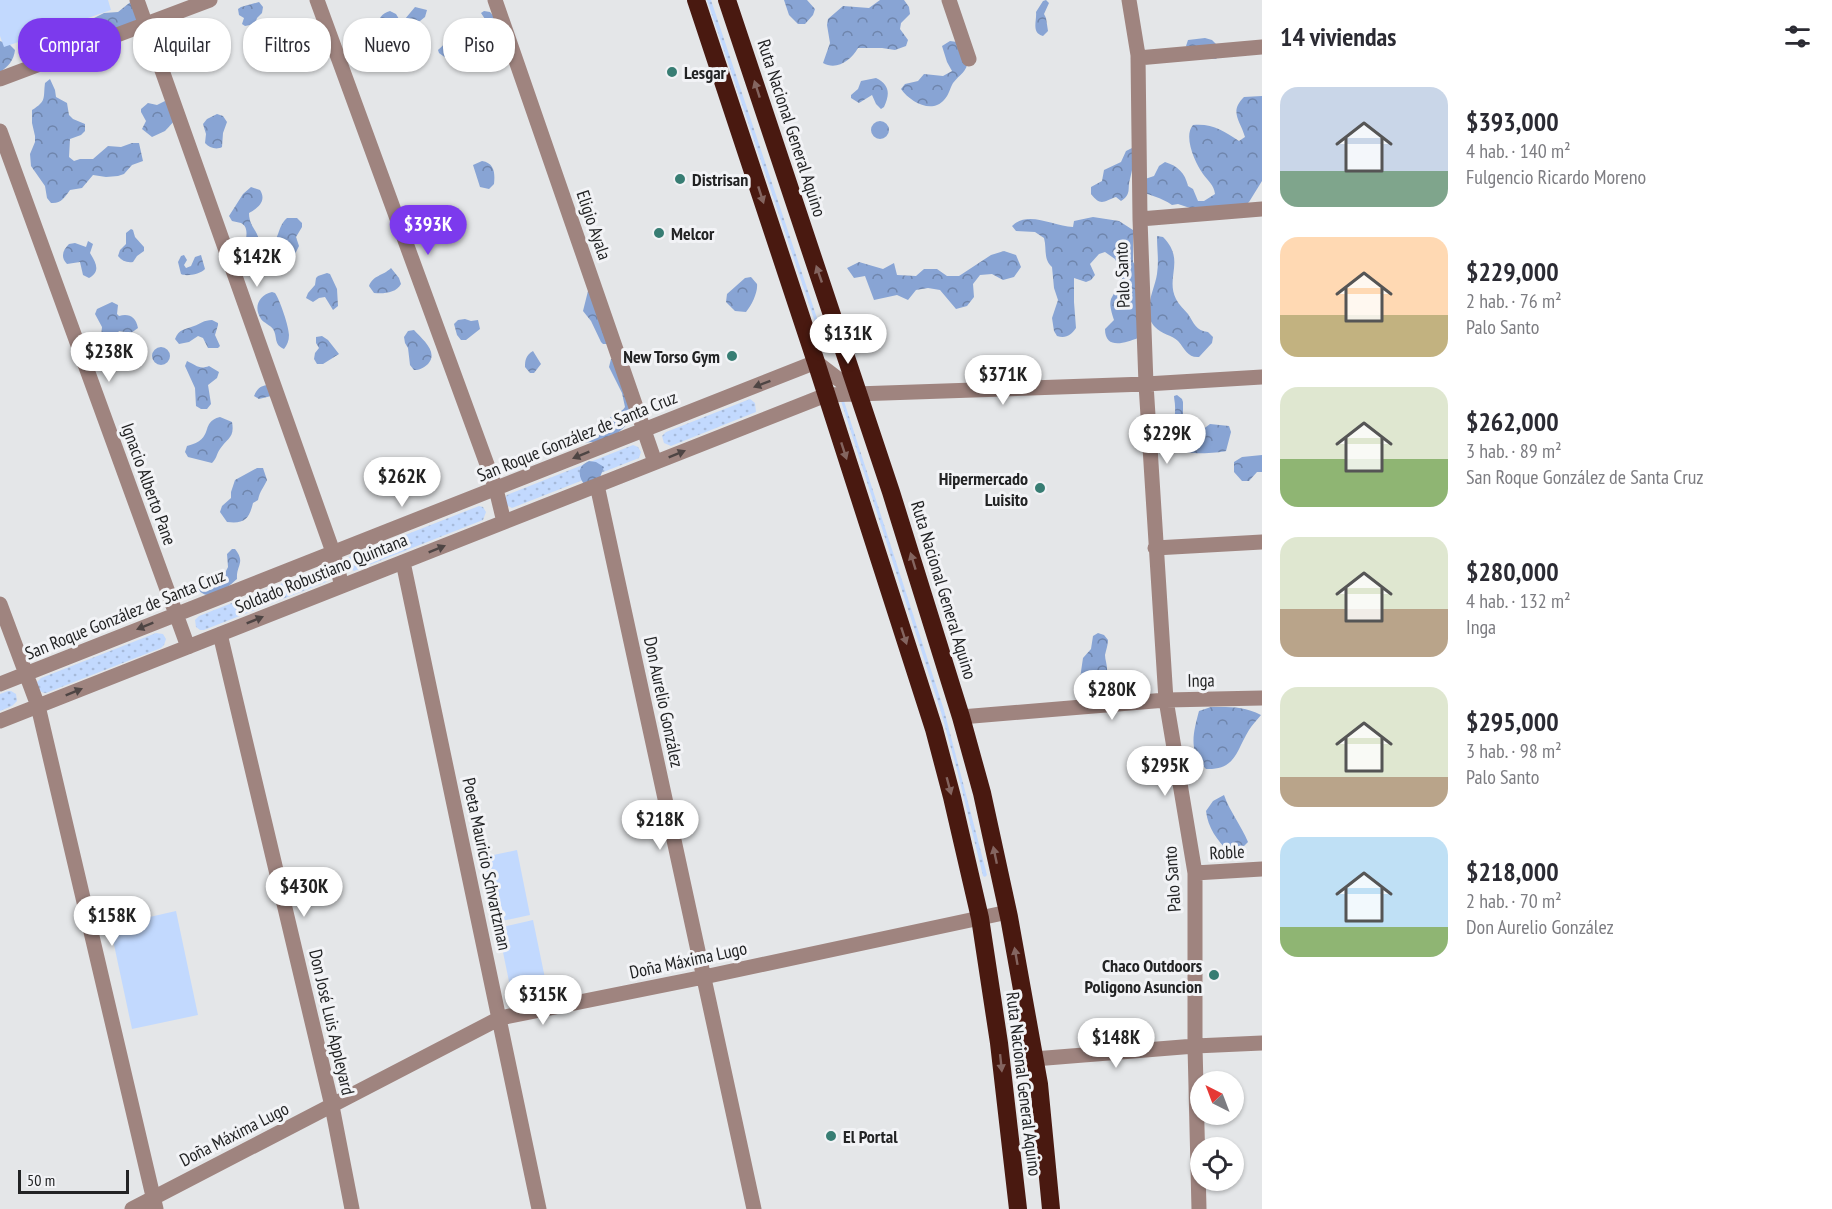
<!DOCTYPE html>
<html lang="es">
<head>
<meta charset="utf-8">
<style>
  body { margin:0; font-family:"PT Sans Narrow",sans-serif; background:#f7f7f7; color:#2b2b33; height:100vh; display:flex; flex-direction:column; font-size:22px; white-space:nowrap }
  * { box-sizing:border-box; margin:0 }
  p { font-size:20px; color:#7c7c81 }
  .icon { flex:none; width:33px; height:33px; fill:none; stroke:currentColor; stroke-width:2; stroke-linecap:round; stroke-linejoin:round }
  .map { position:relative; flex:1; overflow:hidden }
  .panel { display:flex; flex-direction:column; background:#fff; width:570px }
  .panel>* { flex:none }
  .guide { position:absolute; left:18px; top:18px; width:570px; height:54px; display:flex; gap:12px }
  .needle { width:39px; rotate:318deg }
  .fabs { position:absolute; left:1190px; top:1071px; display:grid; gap:12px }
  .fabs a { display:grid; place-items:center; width:54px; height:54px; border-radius:50%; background:#fff; box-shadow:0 2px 4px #0004; font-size:30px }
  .scale { position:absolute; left:18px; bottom:15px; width:111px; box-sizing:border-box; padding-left:6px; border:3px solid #222324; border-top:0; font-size:16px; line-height:21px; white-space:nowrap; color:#222324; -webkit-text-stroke:4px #f2f3f6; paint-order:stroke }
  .price { position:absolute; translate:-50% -51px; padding:0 14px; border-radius:21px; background:#fff; color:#222; font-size:20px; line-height:39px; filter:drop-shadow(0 2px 3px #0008) }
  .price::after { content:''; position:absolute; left:50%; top:36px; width:18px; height:14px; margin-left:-9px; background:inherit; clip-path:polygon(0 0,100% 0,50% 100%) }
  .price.current { background:#7c3aed; color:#fff }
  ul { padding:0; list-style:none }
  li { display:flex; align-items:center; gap:18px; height:150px; padding:0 18px }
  li span { display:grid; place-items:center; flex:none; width:168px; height:120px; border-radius:18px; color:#555 }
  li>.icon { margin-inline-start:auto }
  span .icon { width:72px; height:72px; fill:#fffc; stroke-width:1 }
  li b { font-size:26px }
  h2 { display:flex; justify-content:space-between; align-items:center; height:72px; padding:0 18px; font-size:26px }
  .tag { padding:0 21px; border-radius:24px; background:#fff; box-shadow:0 2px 4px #0004; font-size:21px; line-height:54px }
  .tag.current { background:#7c3aed; color:#fff }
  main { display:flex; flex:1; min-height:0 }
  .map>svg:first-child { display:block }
  .grass { fill:url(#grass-dots) }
  .forest { fill:url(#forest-crowns) }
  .pitch { fill:#c2d9fe }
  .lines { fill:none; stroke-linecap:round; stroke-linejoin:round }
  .minor { stroke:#9f847f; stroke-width:15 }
  .highway { stroke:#491910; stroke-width:18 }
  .oneway { fill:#846560 }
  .oneway2 { fill:#4e4544 }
  .poi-dot { fill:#377d73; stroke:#f2f3f6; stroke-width:2 }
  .labels { text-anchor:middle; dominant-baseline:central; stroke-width:6; stroke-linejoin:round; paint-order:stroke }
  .poi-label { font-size:18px; font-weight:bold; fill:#222324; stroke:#f2f3f6; text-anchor:start }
  .street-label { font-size:18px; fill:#222324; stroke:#f2f3f6 }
</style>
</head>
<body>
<main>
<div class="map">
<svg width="1262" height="1209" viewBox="0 0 1262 1209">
  <defs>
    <pattern id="grass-dots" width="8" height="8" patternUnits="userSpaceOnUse" patternTransform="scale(1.5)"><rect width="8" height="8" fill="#c2d9fe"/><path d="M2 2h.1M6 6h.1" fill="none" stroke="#a6bada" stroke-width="1.8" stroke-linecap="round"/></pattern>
    <pattern id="forest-crowns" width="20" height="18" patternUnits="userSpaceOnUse" patternTransform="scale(1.5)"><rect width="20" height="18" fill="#88a4d4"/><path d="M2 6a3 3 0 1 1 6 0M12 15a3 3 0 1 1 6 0" fill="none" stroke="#6f85ac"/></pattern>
  </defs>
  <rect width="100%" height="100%" fill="#e4e6e8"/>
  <path class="grass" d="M 707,0 L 711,0 L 825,342 L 825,345 L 822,343 Z
    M 750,399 L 755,403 L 756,412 L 671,446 L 664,443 L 662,436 L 666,432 Z
    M 841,401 L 844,401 L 944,710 L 987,875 L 985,877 L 983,876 L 957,770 L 941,712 Z
    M 633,445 L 638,447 L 641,452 L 639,458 L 512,508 L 506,505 L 505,498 L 507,495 Z
    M 479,506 L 483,507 L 486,512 L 483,520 L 354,571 L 348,567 L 347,561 L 349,557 Z
    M 321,568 L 328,572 L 329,577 L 326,582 L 204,630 L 200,630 L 196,627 L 195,620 L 199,616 Z
    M 156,633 L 163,634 L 166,639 L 164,645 L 161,648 L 46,693 C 40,693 37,688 37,682 L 41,678 Z
    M 8,691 L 11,691 L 16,694 L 17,701 L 12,706 L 0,711 L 0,694 Z"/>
  <path class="forest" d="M 133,0 L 141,18 L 73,49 L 68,44 L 67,37 L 85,19 L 92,19 L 104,13 L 118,12 Z
    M 784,0 L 807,0 L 815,9 L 813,15 L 805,24 L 798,24 L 789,15 Z
    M 880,0 L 904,0 L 909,7 L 910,14 L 901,23 L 900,29 L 908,40 L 906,46 L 895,50 L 882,48 L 858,48 C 851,60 837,71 823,63 L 830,43 L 827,25 L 828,19 L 843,6 L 869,8 Z
    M 1046,0 L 1049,3 L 1044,14 L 1046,18 L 1048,31 L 1043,36 C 1031,33 1037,21 1036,12 L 1043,1 Z
    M 259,2 L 263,7 L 262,13 L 257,18 L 255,24 L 245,26 L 242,24 L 244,18 L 239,15 L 238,9 L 241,7 Z
    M 415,7 L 427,10 L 425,17 L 420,21 L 407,22 L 405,19 Z
    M 390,11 L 396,14 L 399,19 L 396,31 L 383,34 L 377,27 C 378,19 382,13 390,11 Z
    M 484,11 L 490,12 L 497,20 L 496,33 L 499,39 L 490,49 L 484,47 C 483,27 495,33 481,13 Z
    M 451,38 L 464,44 L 466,56 L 459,62 L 450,61 L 439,53 L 438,50 Z
    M 1205,38 L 1212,40 L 1220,48 L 1221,54 L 1216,59 C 1204,59 1194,54 1186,46 L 1188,40 Z
    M 0,41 L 10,45 L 15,50 C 14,60 8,67 0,72 Z
    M 950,41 L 957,42 L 968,60 C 967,72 960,74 953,83 C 950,88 949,95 944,100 C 932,114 910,102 901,89 L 905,84 L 918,81 L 924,74 L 943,76 L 952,71 L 947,62 L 942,46 Z
    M 395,43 L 409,43 L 411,50 L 404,56 L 398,57 L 391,50 L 390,47 Z
    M 876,78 C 890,85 890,94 884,107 L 881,109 L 876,104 L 872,95 L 859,103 L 851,98 L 851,95 L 858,89 L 861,81 Z
    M 50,79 L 55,90 L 56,97 L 67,103 L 69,115 L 73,119 L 85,124 L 85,131 L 81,135 L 70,139 L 69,157 L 74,161 L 80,159 L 93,159 L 108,146 L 121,147 L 132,143 L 139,143 L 143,161 L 132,165 L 124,174 L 118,176 L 106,177 L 93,175 L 82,188 L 70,190 C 65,197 61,204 51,203 L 47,198 L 45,186 L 31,166 L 30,154 L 35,142 L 35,136 L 32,123 L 32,110 C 47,101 43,98 45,83 Z
    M 1262,96 L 1262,181 L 1249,202 L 1239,211 L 1202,212 L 1178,204 L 1172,205 C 1161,197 1150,196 1138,190 L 1142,180 L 1154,176 L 1159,166 L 1165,162 C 1178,166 1185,173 1188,186 L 1193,189 L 1198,201 L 1204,201 L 1215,194 C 1214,185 1208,181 1203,174 C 1195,163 1183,136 1193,125 C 1212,123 1224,131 1239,141 L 1245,137 C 1240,120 1229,112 1244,97 Z
    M 165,101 L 176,119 L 165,131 L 152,137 L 142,129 L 146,121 L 141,112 L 141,109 L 148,103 L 157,105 Z
    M 217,114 L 223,116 L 227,122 L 223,133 L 222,147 C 217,150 209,148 205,143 L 206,134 L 203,124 L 207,119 Z
    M871 130a9 9 0 1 1 18 0a9 9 0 1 1-18 0Z
    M 1132,148 L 1135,153 C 1134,162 1132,170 1130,179 C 1127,189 1132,194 1121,201 L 1116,197 C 1104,201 1101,207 1091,194 L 1091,187 L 1102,181 L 1104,170 L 1121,162 L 1126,151 Z
    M 482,161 C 495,163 495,174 494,184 L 489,189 L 480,187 L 473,165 Z
    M 251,187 L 260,190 C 267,201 258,208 249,213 C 249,228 260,231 259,245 C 283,247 274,229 287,218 L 297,218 L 302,223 L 302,227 L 296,237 L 299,246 L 295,254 L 275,257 L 259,267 C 230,261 257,231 241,223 C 238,222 235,222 232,221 L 229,216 L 243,194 Z
    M 1093,217 L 1119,221 L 1133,230 L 1133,262 L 1140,272 L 1138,338 C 1125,343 1105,350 1105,329 L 1114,320 C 1106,296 1112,300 1122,281 L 1115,270 L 1118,265 L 1115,259 L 1105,252 L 1099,254 L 1090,264 L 1095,275 L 1091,280 L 1086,282 L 1074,278 L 1074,302 L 1076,328 C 1071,335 1066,339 1057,336 L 1054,331 L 1052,318 L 1058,300 L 1054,288 L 1052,267 C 1043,259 1047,249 1044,238 L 1035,232 L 1016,231 L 1012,226 C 1028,210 1053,226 1073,227 L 1074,221 Z
    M 131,229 L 133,230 L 135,237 L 144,247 L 144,251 L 137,256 L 133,262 C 127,263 122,261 118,256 L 120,250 L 126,244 L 126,233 Z
    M 1157,236 L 1163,237 C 1186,260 1165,277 1176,299 C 1179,305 1184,309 1188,314 C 1194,323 1196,331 1208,332 L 1213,337 L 1212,343 L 1199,357 C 1188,358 1185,349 1178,341 C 1172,335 1161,334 1155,327 C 1141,313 1155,289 1157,274 C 1159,261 1157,249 1157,236 Z
    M 88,241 L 93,244 L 90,253 C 96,263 101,271 89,278 L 83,275 L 80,262 L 67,264 C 60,257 63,250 69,244 L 75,243 L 86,247 Z
    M 1004,251 L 1016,255 L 1021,267 L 1014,277 L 1003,280 L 992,274 L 980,275 L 973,284 L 974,297 L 967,306 L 956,309 L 940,290 L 928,288 L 916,290 L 908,300 L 897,295 L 874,300 L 865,276 L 854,278 L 847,268 L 859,262 L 883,269 L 894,263 L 897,275 L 916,276 L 924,269 L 937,269 L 947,276 L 959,276 L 991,255 Z
    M 184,255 L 187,260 L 184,265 L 186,268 L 191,266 L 195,257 L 201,255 L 205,269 C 201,274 186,277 181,274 L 178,262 L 181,256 Z
    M 391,268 L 399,278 L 401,284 C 396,293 384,294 374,293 L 369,286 C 373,275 383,276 391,268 Z
    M 327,273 L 330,274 L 337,289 L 338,306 L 333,310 L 325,297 L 319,298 L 313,302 L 306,298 L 308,293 L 315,285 L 316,278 L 318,276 Z
    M 751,277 L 757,284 C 758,292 752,305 746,312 L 735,311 L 726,302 L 727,294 L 745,278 Z
    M 589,287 L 609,344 L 603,344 L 601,342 L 591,321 L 583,311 Z
    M 272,292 L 275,293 C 280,300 289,327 289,335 C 289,341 287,345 284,349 C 273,344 278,337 273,329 C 270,325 264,323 261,319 C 253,307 259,295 272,292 Z
    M 112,302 L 118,305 L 117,314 L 119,316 C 129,313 136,317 138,328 L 131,333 L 119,331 L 112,341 L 107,343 L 101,337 L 102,327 L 95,314 L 97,309 Z
    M 465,319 L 471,321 L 478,320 L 480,329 L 466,340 L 461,340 L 457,335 L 454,324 L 458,320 Z
    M 212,320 L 218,323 L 218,325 L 215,335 L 220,346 L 218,348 L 208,348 L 203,338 L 198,336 L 189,342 L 179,344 L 175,339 C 179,329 184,330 194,326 C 200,324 204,320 212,320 Z
    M 414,330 C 422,339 439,352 428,364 C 423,368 420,370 414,370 L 410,365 L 408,348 L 405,343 L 404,337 L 408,331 Z
    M 322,336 L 328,340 L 339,354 L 323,364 L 317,364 L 314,359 L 315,353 L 319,348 L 316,343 L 316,337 Z
    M152 356a9 9 0 1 1 18 0a9 9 0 1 1-18 0Z
    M 533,351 L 541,364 L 534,373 L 530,373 L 525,367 C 525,360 526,355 533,351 Z
    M 611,359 L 614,359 L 635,414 C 626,427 616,437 599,441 C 592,443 586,441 579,444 C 581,433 593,432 602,426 C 607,423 609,418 613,415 C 618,411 621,413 625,407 L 622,393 L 609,367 Z
    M 187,361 C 196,365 199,370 209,366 L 219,372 L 217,378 L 208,385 L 211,404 L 207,409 L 201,409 L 196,406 L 195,388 L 185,366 Z
    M 267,385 L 271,396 L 259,399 L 254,396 C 257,389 260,386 267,385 Z
    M 1177,395 L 1182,399 L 1183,402 L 1183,430 L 1187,438 L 1196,441 L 1202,430 L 1210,424 L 1229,426 L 1231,432 L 1226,451 C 1217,453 1185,456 1179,448 C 1170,437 1176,419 1175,406 C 1175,402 1174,399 1174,396 Z
    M 220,417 L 232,422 C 235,438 227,438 220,449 C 216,455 217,458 212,463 L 188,457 L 185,452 L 187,446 C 216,439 199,422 220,417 Z
    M 1262,455 L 1262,472 L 1257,472 L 1249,481 L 1242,481 L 1234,472 L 1234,462 L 1242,457 Z
    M 589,461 L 596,462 L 604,467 L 597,485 L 586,487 C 578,477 576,467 589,461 Z
    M 257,468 L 263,468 L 267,480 C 263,489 260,490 258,500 L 253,503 C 249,519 245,524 227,522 L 220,512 L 222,506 L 231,498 L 231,492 L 235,480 Z
    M 232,549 L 235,549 C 246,563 236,565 237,579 C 228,587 208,604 198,589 L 208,581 L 217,576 L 223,577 L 228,567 L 227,554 Z
    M 1098,633 L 1104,635 L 1108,640 C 1108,645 1106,650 1105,655 C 1105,660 1108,667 1107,674 C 1106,693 1092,702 1079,685 L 1083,658 L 1091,649 L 1093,636 Z
    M 1211,707 C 1229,707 1244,706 1261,715 C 1257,720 1252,725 1249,730 C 1236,751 1236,770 1206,769 C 1188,751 1193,734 1199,711 Z
    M 1224,795 C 1230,812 1241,825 1248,842 L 1240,850 L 1229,852 C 1217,840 1208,828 1206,811 L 1213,801 Z"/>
  <path class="pitch" d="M 0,0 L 108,0 L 111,10 L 4,47 L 0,36 Z
    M 517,850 L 530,915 L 497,922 L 484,857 Z
    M 176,911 L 198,1015 L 132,1029 L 110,926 Z
    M 533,920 L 547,988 L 512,996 L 498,928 Z"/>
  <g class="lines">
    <path class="minor" d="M 137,0 L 333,552 L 342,586
      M 317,0 L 496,489 L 504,522
      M 495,0 L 655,462
      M 949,0 L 969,59
      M 1129,0 L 1138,55 L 1140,219 L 1146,384 L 1166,700 L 1195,873 L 1195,1046 L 1199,1209
      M 1138,58 L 1262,47
      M 0,79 L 210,0
      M 0,131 L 188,647
      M 1140,219 L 1262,209
      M 597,485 L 754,1209
      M 1155,548 L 1262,542
      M 403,562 L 539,1209
      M 0,604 L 38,706 L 156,1209
      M 220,634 L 332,1106 L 352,1209
      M 0,684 L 816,362 L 859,395
      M 961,717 L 1166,700 L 1262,698
      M 0,721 L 826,395 L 1146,384 L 1262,377
      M 1195,873 L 1262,869
      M 1034,1059 L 1195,1046 L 1262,1043
      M 132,1209 L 500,1018 L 704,977 L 1008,912"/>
    <path class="highway" d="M 696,0 L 816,362 L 934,729 L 952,797 L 980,918 L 999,1043 L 1018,1209
      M 727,0 L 891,492 L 961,717 L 982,793 L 1009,917 L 1039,1084 L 1051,1209"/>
  </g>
  <defs><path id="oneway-solid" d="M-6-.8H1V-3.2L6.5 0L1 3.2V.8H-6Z" transform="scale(1.5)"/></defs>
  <g class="oneway">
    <use href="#oneway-solid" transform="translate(757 89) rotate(-108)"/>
    <use href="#oneway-solid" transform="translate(761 195) rotate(72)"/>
    <use href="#oneway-solid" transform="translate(819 274) rotate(-109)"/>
    <use href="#oneway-solid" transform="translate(844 451) rotate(72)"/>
    <use href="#oneway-solid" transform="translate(913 561) rotate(-107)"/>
    <use href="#oneway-solid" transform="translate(904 636) rotate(72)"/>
    <use href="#oneway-solid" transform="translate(949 786) rotate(75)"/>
    <use href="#oneway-solid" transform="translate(995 855) rotate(-102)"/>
    <use href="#oneway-solid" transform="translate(1016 956) rotate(-100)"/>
    <use href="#oneway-solid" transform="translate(1001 1063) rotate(84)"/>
  </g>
  <g class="oneway2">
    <use href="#oneway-solid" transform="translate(762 384) rotate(159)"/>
    <use href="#oneway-solid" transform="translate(677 454) rotate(-22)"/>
    <use href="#oneway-solid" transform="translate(581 455) rotate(158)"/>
    <use href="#oneway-solid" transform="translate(437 549) rotate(-22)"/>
    <use href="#oneway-solid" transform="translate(255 620) rotate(-22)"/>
    <use href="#oneway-solid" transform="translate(145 626) rotate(158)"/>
    <use href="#oneway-solid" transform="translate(74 692) rotate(-22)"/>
  </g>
  <g class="poi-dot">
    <circle cx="672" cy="72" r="6"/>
    <circle cx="680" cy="179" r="6"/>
    <circle cx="659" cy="233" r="6"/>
    <circle cx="732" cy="356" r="6"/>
    <circle cx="1040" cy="488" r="6"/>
    <circle cx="1214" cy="975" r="6"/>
    <circle cx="831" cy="1136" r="6"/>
  </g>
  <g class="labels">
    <g class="poi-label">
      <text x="684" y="72">Lesgar</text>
      <text x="692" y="179">Distrisan</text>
      <text x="671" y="233">Melcor</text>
      <text x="720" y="356" text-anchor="end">New Torso Gym</text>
      <text x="1028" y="478" text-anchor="end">Hipermercado<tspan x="1028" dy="21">Luisito</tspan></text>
      <text x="1202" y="965" text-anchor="end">Chaco Outdoors<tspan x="1202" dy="21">Poligono Asuncion</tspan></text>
      <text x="843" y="1136">El Portal</text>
    </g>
    <g class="street-label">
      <text transform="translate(792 128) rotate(72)">Ruta Nacional General Aquino</text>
      <text transform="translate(594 225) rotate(71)">Eligio Ayala</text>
      <text transform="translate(1122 275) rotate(-92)">Palo Santo</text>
      <text transform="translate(577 436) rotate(-22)">San Roque González de Santa Cruz</text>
      <text transform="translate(149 484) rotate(70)">Ignacio Alberto Pane</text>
      <text transform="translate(321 573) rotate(-22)">Soldado Robustiano Quintana</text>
      <text transform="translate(944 590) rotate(73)">Ruta Nacional General Aquino</text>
      <text transform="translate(125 614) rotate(-22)">San Roque González de Santa Cruz</text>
      <text transform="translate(1201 680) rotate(-1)">Inga</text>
      <text transform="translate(664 702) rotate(78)">Don Aurelio González</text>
      <text transform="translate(1227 852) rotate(-3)">Roble</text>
      <text transform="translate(487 864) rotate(78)">Poeta Mauricio Schvartzman</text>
      <text transform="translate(1172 879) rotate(-94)">Palo Santo</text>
      <text transform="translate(688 960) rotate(-12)">Doña Máxima Lugo</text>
      <text transform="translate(332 1022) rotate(77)">Don José Luis Appleyard</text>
      <text transform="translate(1024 1084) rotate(83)">Ruta Nacional General Aquino</text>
      <text transform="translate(234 1134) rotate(-27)">Doña Máxima Lugo</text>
    </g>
  </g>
</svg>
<div class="fabs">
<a><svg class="needle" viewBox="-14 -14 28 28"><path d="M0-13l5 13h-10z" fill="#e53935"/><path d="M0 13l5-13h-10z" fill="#7c7c81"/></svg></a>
<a><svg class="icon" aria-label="locate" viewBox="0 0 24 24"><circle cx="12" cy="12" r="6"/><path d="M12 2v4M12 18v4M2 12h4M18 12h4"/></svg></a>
</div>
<div class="scale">50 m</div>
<b class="price current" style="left:428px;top:256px">$393K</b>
<b class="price" style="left:257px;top:288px">$142K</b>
<b class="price" style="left:848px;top:365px">$131K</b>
<b class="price" style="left:109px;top:383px">$238K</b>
<b class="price" style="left:1003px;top:406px">$371K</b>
<b class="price" style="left:1167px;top:465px">$229K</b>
<b class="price" style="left:402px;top:508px">$262K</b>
<b class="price" style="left:1112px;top:721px">$280K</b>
<b class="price" style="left:1165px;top:797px">$295K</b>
<b class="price" style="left:660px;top:851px">$218K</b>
<b class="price" style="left:304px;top:918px">$430K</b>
<b class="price" style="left:112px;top:947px">$158K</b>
<b class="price" style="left:543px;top:1026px">$315K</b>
<b class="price" style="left:1116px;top:1069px">$148K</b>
<div class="guide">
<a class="tag current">Comprar</a>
<a class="tag">Alquilar</a>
<a class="tag">Filtros</a>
<a class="tag">Nuevo</a>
<a class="tag">Piso</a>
</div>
</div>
<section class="panel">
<h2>14 viviendas<svg class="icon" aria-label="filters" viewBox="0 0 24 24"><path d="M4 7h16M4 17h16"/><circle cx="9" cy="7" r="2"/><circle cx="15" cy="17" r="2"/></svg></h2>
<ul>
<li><span style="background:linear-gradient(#c9d6e8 70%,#7fa58c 0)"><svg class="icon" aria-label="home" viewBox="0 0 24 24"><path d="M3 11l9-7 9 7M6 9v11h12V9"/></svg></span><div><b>$393,000</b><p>4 hab. · 140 m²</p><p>Fulgencio Ricardo Moreno</p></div></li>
<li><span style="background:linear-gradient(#ffd9b3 65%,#c2b280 0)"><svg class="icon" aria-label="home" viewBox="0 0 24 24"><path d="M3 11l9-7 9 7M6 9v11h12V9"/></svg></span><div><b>$229,000</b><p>2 hab. · 76 m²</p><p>Palo Santo</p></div></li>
<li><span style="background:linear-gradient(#dfe7d0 60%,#8fb573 0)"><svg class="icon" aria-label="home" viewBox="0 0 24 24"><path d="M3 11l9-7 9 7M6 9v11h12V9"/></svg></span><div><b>$262,000</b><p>3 hab. · 89 m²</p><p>San Roque González de Santa Cruz</p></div></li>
<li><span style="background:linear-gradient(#dfe7d0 60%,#b9a48a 0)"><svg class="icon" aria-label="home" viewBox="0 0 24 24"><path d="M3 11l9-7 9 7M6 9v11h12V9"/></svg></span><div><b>$280,000</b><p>4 hab. · 132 m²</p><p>Inga</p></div></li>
<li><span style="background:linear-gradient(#dfe7d0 75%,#b9a48a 0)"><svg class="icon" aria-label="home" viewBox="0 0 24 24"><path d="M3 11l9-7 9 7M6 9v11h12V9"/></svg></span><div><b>$295,000</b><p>3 hab. · 98 m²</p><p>Palo Santo</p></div></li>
<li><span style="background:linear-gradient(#bfe0f5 75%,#8fb573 0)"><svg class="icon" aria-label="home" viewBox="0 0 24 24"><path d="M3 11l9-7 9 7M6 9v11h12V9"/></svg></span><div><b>$218,000</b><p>2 hab. · 70 m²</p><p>Don Aurelio González</p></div></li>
</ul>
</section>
</main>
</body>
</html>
